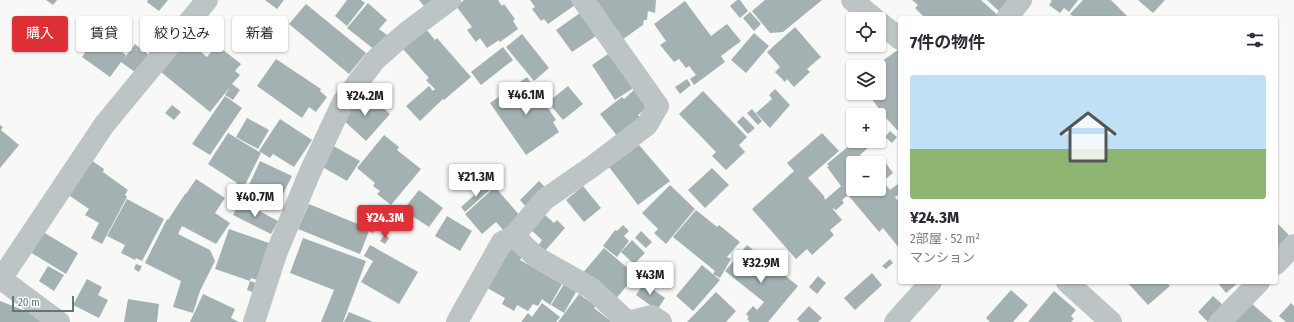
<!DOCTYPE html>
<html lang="ja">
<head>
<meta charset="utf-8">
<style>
  body { margin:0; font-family:"Fira Sans Condensed","Noto Sans JP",sans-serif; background:#f2f2f3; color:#2b2b33; height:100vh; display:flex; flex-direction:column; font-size:15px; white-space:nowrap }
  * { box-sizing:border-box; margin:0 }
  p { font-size:13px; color:#7c7c81 }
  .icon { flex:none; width:22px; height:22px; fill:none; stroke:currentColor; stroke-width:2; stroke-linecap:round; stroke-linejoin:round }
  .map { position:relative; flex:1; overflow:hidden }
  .side { position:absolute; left:898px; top:16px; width:380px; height:268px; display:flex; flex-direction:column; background:#fff; border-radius:4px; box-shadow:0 1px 3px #0004 }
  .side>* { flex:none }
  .guide { position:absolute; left:12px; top:16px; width:380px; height:36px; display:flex; gap:8px }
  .tools { position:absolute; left:846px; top:12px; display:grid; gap:8px }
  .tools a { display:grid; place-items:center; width:40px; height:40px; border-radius:4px; background:#fff; box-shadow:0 1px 3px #0004; font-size:20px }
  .scale { position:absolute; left:12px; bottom:10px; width:62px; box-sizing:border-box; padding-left:4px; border:2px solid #5f767a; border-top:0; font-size:11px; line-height:14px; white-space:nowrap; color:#5f767a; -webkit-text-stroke:3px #fff; paint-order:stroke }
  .price { position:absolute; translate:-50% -34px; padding:0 9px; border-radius:4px; background:#fff; color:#222; font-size:13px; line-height:26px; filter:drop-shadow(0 1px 2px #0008) }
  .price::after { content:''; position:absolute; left:50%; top:24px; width:12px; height:9px; margin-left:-6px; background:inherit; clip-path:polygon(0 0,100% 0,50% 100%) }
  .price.on { background:#dd3137; color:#fff }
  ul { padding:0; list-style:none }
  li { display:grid; align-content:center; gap:8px; height:212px; padding:0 12px }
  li+li { border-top:1px solid #e1e1e2 }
  li span { display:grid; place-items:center; height:124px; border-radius:4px; color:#555 }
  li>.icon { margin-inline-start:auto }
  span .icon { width:72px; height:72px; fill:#fffc; stroke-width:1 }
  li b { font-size:17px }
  h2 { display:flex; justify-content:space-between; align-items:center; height:48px; padding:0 12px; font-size:17px }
  .chip { padding:0 14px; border-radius:4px; background:#fff; box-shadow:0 1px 3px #0004; font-size:14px; line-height:36px }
  .chip.on { background:#dd3137; color:#fff }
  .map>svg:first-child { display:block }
  .building { fill:#a4b1b3 }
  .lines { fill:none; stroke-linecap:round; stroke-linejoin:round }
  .minor { stroke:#bdc4c6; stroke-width:22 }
</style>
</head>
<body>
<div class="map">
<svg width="1294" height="322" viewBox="0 0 1294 322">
  <rect width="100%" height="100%" fill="#f8f8f6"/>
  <path class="building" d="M 46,0 L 57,0 L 53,5 Z
    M 148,0 L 168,0 L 159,11 L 147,2 Z
    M 265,0 L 284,0 L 277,9 Z
    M 347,0 L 361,0 L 365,3 L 347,26 L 335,16 Z
    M 419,0 L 432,0 L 424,6 Z
    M 464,0 L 498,0 L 502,6 L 504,4 L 515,19 L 513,21 L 518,29 L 500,42 L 499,40 L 487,48 L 480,38 L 476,42 L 467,30 L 472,27 L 456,6 Z
    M 530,0 L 571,0 L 575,5 L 548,24 L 544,19 L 541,21 L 532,9 L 535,7 Z
    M 588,0 L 656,0 L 655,13 L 648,11 L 647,20 L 644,20 L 643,25 L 619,42 Z
    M 737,0 L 740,0 L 748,11 L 740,18 L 730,6 Z
    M 765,0 L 822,0 L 783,32 L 770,33 L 752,11 Z
    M 912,0 L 981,0 L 1001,18 L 955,18 L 953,16 L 951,18 L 925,18 L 915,8 L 918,5 Z
    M 987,0 L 1015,0 L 1002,14 Z
    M 1050,0 L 1078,0 L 1069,12 L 1064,8 L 1060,13 L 1049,5 L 1052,1 Z
    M 1083,0 L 1111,0 L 1129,18 L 1075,18 L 1070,14 Z
    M 1138,0 L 1165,0 L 1153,13 Z
    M 685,1 L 711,36 L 727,24 L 741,41 L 721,56 L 725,62 L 694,85 L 690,79 L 696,75 L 689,66 L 686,68 L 679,59 L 674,62 L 660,45 L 666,41 L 654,24 Z
    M 368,3 L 387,20 L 379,29 L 387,35 L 375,50 L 347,28 Z
    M 306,4 L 366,53 L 349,74 L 289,24 Z
    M 750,12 L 761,24 L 754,31 L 743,18 Z
    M 580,13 L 596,36 L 572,52 L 556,30 Z
    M 795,27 L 821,57 L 807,69 L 810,72 L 794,87 L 787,79 L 785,82 L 775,72 L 780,67 L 767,52 Z
    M 425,28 L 435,40 L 437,38 L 471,77 L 444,100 L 443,99 L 420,121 L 406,106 L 429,86 L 433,91 L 435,89 L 426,80 L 429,78 L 402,48 Z
    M 754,33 L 769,46 L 746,73 L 731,60 Z
    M 522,34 L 549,68 L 534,81 L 506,47 Z
    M 98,35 L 126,55 L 123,60 L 135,44 L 150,56 L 136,73 L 121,62 L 110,77 L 82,57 Z
    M 182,36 L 207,57 L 217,45 L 241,64 L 235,71 L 240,75 L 232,84 L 240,90 L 233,100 L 225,95 L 230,87 L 210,112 L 156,68 Z
    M 503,47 L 513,60 L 481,85 L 471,72 Z
    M 899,49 L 900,50 L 900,133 L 885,117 L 871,98 L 879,93 L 879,67 L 874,67 Z
    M 611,52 L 635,87 L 615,100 L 592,65 Z
    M 276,59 L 321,89 L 320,91 L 327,97 L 316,112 L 309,107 L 302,118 L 257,86 Z
    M 527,77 L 556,120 L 553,122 L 559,132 L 526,155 L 490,103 Z
    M 687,79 L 691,85 L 680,94 L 675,87 Z
    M 568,86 L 583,104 L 563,120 L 548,102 Z
    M 635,89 L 649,106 L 638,115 L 642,120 L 621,141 L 600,114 L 622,97 L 624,99 Z
    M 775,89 L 790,105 L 770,128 L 756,113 L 772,99 L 769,95 Z
    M 703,91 L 747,137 L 739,145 L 745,152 L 726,170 L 712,156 L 716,152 L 679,114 Z
    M 363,95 L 375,106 L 377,103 L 390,114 L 366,141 L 341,118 Z
    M 225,96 L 242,108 L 210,155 L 192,144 Z
    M 172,105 L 181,112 L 174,120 L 165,113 Z
    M 752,109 L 762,121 L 758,125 L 747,113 Z
    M 743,116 L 755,128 L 748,134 L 737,122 Z
    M 247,118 L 269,130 L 258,149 L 236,137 Z
    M 280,119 L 312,140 L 294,167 L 273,154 L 270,158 L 259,151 Z
    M 0,125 L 3,127 L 1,130 L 19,145 L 0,168 Z
    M 890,131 L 897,137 L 892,143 L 885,137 Z
    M 228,133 L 261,153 L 241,193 L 234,189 L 237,183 L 208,164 Z
    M 822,133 L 839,151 L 808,178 L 824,196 L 825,200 L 841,186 L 827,167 L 829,166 L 827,164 L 855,141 L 866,141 L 870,146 L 860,155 L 866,163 L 853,163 L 853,189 L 879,189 L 879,163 L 877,163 L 883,159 L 893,173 L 883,181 L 890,190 L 898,184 L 900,187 L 900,194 L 895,197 L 900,203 L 900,249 L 883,228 L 879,232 L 848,195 L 842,200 L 844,203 L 836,210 L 832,208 L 842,220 L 830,230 L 834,235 L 812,255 L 807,249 L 796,259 L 752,209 L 794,171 L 787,163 Z
    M 384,135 L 399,147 L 397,150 L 421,169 L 391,205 L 377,194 L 380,191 L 373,186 L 375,183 L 357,168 Z
    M 330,144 L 360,161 L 347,181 L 319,165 Z
    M 639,145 L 670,181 L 638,205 L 609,167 Z
    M 91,160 L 104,169 L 103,172 L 128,190 L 125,195 L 127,197 L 102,244 L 91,238 L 99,223 L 85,215 L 89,209 L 67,194 Z
    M 260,161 L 292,176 L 279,202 L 248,187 Z
    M 712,168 L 729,185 L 705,208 L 688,190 Z
    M 196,179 L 225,198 L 215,213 L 230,223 L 216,244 L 182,226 L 178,234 L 210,250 L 215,261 L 200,291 L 193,313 L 173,307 L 181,281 L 145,263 L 167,219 L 168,220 L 185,194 L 186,194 Z
    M 539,181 L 548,190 L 528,209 L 520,200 Z
    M 487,184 L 492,188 L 465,212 L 461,207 Z
    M 670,185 L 695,209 L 666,244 L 654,233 L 658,229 L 642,213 Z
    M 583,186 L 601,208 L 584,222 L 566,200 Z
    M 495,187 L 521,217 L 505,232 L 496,222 L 482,234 L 465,214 Z
    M 419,190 L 443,208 L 429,227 L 403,210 Z
    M 127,199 L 164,219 L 142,261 L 136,258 L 135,260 L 121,253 L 125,245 L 107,236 Z
    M 240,201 L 278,221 L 271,234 L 233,215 Z
    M 309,204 L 360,225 L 362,219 L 376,224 L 373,233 L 369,231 L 360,254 L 298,229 Z
    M 696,210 L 717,227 L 719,225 L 740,242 L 727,257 L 731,259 L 720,278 L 713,274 L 715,271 L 673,237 Z
    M 544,214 L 554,223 L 557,220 L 565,228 L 544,252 L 538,246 L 542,240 L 530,229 Z
    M 447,216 L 472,231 L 460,251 L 435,236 Z
    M 1276,222 L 1290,236 L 1279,246 L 1276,243 Z
    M 623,225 L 629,231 L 624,236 L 629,241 L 617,257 L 603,246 L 615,230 L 617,231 Z
    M 229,229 L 269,243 L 257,280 L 251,278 L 250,281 L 259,284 L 255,293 L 247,290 L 250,281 L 215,269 Z
    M 641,231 L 652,242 L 646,248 L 635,238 Z
    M 43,232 L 78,253 L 66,274 L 30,252 Z
    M 385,234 L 389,238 L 385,244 L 380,241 Z
    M 303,238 L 366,261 L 343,322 L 321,322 L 334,290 L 290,273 Z
    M 632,240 L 645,253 L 634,264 L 621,252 Z
    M 505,244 L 523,255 L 520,260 L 562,284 L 550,305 L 542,299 L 538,306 L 533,304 L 528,311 L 517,305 L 514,311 L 502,304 L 505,298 L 482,285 Z
    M 370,245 L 418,272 L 399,304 L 361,282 L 373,261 L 364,256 Z
    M 747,245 L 798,286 L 768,322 L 750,322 L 747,319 L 749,317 L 746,314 L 753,306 L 757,310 L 764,302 L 725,271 Z
    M 604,248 L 636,275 L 614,301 L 581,275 Z
    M 890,259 L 893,263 L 886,269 L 882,266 Z
    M 136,264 L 142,266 L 139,272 L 134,269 Z
    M 702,265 L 720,280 L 693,311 L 676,296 Z
    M 48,266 L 64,275 L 54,291 L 39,281 Z
    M 872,273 L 882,285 L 855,310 L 844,298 Z
    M 818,276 L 826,283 L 817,294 L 809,287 Z
    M 87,279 L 102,287 L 98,295 L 108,300 L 99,318 L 73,305 Z
    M 1127,282 L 1166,282 L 1170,286 L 1148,305 Z
    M 1217,282 L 1239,282 L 1226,293 Z
    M 644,283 L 665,298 L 657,310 L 636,295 Z
    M 564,284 L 576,292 L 564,313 L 551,305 Z
    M 1011,290 L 1028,305 L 1013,322 L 990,322 L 986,318 Z
    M 1054,291 L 1076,310 L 1071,316 L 1074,319 L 1071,322 L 1028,322 Z
    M 716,292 L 736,311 L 726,322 L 687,322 Z
    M 203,294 L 235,309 L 231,318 L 239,322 L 190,322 Z
    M 579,294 L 596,306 L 594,308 L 612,322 L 558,322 Z
    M 1213,296 L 1224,306 L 1208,322 L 1198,312 Z
    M 128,299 L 159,304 L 157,322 L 124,322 Z
    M 0,301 L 44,318 L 48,322 L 0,322 Z
    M 542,303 L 560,317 L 556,322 L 521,322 L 528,313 L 532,317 Z
    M 1251,303 L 1273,322 L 1234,322 Z
    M 1291,303 L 1294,306 L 1294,322 L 1286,322 L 1279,316 Z
    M 809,306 L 822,318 L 818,322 L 800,322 L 797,319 Z
    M 349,312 L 373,322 L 344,322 Z"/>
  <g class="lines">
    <path class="minor" d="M 852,0 L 875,19
      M 1007,18 L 1021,0
      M 879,22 L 900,39
      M 514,236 L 536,257 L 591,288 L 628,322
      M 1276,264 L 1294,245
      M 0,278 L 59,322
      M 1,279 L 104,125 L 207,0
      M 1067,282 L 1111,322
      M 254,322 L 276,254 L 310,172 L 343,102 L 375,60 L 407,32 L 450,0
      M 457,322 L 502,242 L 514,236 L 544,200 L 593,166 L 647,125 L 658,106 L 583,0
      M 628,322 L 652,316 L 661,322
      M 895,322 L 931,282
      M 1220,322 L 1259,282"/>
  </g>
</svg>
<div class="tools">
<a><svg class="icon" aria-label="locate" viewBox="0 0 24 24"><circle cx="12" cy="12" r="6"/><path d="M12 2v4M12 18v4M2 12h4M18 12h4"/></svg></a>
<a><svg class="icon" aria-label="layers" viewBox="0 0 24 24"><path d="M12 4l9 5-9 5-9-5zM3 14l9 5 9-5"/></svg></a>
<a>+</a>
<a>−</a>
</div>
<div class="scale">20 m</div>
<b class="price" style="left:526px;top:116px">¥46.1M</b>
<b class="price" style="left:365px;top:117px">¥24.2M</b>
<b class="price" style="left:476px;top:198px">¥21.3M</b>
<b class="price" style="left:255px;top:218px">¥40.7M</b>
<b class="price on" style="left:385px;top:239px">¥24.3M</b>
<b class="price" style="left:761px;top:284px">¥32.9M</b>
<b class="price" style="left:650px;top:296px">¥43M</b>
<div class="guide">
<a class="chip on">購入</a>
<a class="chip">賃貸</a>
<a class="chip">絞り込み</a>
<a class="chip">新着</a>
</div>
<section class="side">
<h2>7件の物件<svg class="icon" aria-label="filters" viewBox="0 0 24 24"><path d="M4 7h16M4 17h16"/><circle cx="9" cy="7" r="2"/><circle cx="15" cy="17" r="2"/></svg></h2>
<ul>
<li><span style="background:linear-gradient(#bfe0f5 60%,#8fb573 0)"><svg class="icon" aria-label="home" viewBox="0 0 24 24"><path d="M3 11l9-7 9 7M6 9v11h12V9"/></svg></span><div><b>¥24.3M</b><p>2部屋 · 52 m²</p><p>マンション</p></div></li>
</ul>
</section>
</div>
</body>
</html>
